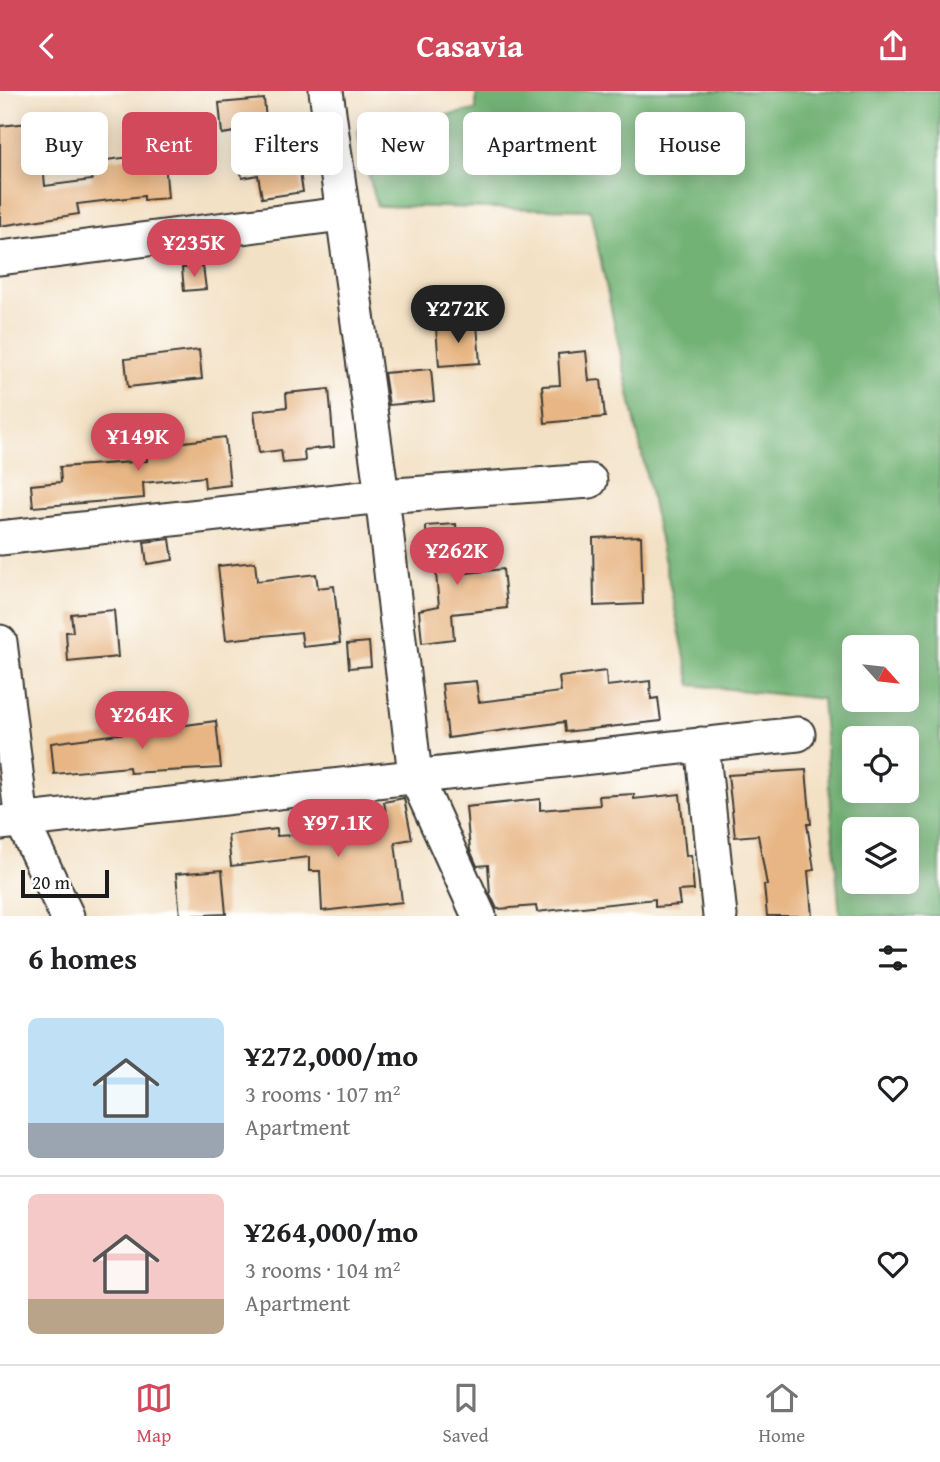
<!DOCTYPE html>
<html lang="en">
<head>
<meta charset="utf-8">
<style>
  body { margin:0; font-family:"Gentium Book Plus",serif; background:#f2f2f2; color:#202124; height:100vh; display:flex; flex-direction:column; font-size:26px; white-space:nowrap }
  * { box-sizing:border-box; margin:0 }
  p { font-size:23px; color:#757577 }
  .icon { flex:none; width:38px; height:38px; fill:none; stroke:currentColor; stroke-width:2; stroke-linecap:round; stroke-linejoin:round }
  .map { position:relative; height:825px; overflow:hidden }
  .details { display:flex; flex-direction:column; background:#fff; flex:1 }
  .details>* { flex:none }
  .top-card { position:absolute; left:21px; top:21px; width:900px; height:63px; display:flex; gap:14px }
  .needle { width:46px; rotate:117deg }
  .controls { position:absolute; left:842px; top:544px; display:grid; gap:14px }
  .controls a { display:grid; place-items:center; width:77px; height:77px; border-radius:10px; background:#fff; box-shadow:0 4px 18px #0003; font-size:35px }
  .scale { position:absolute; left:21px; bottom:18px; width:88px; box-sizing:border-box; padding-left:7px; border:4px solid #1c1c1c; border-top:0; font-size:19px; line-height:24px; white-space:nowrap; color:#1c1c1c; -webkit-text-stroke:5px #fff; paint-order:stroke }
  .price { position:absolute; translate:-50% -60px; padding:0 16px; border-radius:24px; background:#d1495b; color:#fff; font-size:23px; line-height:46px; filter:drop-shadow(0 2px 4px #0008) }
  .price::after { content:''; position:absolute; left:50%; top:42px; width:21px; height:16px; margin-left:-10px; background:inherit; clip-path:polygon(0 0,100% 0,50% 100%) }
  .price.active { background:#222; color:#fff }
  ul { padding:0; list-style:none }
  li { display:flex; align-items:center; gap:21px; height:175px; padding:0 28px }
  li+li { border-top:2px solid #e0e0e0 }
  li span { display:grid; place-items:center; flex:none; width:196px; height:140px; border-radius:10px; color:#555 }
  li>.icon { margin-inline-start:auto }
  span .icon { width:84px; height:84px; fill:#fffc; stroke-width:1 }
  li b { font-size:30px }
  h2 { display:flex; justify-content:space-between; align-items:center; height:84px; padding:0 28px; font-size:30px }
  .tag { padding:0 24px; border-radius:10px; background:#fff; box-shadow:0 4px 18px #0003; font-size:24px; line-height:63px }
  .tag.active { background:#d1495b; color:#fff }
  header { display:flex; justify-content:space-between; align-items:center; height:91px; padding:0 28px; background:#d1495b; color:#fff; font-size:32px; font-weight:600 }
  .menu { display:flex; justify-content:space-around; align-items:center; height:98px; border-top:2px solid #e0e0e0; background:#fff; font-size:19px; color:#757577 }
  .menu a { display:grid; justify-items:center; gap:4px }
  .menu .active { color:#d1495b }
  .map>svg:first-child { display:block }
  .forest { fill:#72b274; stroke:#476748; stroke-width:2; fill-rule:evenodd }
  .building { fill:#e7b684 }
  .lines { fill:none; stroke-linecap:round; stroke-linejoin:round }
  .minor-casing { stroke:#3c3a35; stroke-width:37 }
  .minor { stroke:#fff; stroke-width:33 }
</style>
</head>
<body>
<header><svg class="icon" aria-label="back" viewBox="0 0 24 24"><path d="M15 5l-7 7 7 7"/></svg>Casavia<svg class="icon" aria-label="share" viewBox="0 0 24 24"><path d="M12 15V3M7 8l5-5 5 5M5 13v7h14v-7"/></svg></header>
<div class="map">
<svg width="940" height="825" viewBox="0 0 940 825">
  <rect width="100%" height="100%" fill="#fff"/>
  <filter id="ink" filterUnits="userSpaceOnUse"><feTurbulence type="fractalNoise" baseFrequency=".0143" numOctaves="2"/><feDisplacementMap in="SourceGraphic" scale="14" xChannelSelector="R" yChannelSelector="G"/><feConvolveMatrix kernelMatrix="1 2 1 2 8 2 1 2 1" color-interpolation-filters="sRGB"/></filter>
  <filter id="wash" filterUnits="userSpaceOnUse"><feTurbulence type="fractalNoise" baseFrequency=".00686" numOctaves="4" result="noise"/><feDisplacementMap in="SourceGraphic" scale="28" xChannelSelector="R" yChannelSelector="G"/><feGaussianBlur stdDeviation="1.57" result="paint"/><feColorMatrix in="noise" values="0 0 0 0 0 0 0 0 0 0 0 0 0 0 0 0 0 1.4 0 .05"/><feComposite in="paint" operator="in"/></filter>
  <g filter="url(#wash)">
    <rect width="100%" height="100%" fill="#f3e1c5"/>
    <path class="forest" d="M 476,0 L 940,0 L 940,825 L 840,825 L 822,608 L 691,594 L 590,119 L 377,115 L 357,40 L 476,19 ZM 854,556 L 906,556 L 906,609 L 854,609 ZM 854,648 L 906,648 L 906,700 L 854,700 ZM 854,738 L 906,738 L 906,791 L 854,791 Z"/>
    <g id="blocks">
      <path class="building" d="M 264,8 L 270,72 L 298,68 L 303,101 L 262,107 L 258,84 L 242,87 L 235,41 L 222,43 L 219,12 Z
        M 39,31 L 45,95 L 92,89 L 89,71 L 140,65 L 139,59 L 164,57 L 168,107 L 144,109 L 144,105 L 77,113 L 79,123 L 0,135 L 0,35 Z
        M 203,175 L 206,198 L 184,200 L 182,177 Z
        M 477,233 L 480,272 L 439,275 L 436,236 Z
        M 199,259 L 202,288 L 128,296 L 125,268 Z
        M 586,260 L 589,290 L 601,289 L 605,326 L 545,332 L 542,295 L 560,294 L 558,263 Z
        M 431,278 L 434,310 L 389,314 L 384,282 Z
        M 329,298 L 334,356 L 304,359 L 305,370 L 283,372 L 281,359 L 259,362 L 254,320 L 287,316 L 286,302 Z
        M 175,346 L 175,352 L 225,346 L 230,394 L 205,397 L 204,386 L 143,392 L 144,407 L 33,416 L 31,394 L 61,391 L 60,376 L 147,370 L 145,349 Z
        M 456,433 L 459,483 L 503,478 L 507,517 L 452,523 L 454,548 L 422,552 L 419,519 L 439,515 L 434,461 L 427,462 L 426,435 Z
        M 641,445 L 643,513 L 594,515 L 593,447 Z
        M 170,448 L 173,469 L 147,473 L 144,451 Z
        M 255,471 L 257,490 L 316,483 L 318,497 L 334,495 L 340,552 L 303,556 L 301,541 L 226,549 L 218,475 Z
        M 114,519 L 118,566 L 68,571 L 66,541 L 73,541 L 71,523 Z
        M 369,551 L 371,575 L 349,577 L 347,553 Z
        M 606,580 L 607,595 L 650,590 L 651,608 L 658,607 L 661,630 L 565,641 L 564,631 L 448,647 L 442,593 L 476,590 L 479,611 L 561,601 L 559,586 Z
        M 216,630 L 221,677 L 130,682 L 129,676 L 54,683 L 51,652 Z
        M 806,679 L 811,733 L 807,733 L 814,779 L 808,780 L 812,825 L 767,825 L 764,794 L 767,794 L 758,744 L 735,746 L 728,684 Z
        M 634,703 L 634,708 L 680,703 L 686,765 L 691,764 L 694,799 L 678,800 L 680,814 L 655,816 L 655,808 L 537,821 L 536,815 L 497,818 L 490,803 L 488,774 L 477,775 L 470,759 L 466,716 L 540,708 L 540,719 L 600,714 L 599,705 Z
        M 404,707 L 412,748 L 395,751 L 402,811 L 322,820 L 320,780 L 309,780 L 309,766 L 231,775 L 228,744 L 277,738 L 277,745 L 345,741 L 388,734 L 384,711 Z
        M 222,779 L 226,823 L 180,825 L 176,783 Z"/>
    </g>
  </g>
  <g filter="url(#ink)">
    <use href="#blocks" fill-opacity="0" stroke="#3c3a35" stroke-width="2"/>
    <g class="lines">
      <defs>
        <path id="minor" d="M 326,0 L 382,405 L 415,684 L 479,825
          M 0,167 L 342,123
          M 0,447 L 382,405 L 590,390
          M 0,551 L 22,730 L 67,825
          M 702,653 L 720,825
          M 0,732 L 798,643"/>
      </defs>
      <use href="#minor" class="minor-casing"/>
      <use href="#minor" class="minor"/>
    </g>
  </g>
</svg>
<div class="controls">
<a><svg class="needle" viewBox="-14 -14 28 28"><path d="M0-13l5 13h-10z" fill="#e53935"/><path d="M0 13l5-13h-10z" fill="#757577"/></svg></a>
<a><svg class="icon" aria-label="locate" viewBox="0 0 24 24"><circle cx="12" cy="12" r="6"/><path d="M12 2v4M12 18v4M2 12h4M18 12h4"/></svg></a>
<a><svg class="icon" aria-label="layers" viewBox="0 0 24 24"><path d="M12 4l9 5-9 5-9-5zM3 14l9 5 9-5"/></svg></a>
</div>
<div class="scale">20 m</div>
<b class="price" style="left:194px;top:188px">¥235K</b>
<b class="price active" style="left:458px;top:254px">¥272K</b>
<b class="price" style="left:138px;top:382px">¥149K</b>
<b class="price" style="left:457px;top:496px">¥262K</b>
<b class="price" style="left:142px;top:660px">¥264K</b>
<b class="price" style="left:338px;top:768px">¥97.1K</b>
<div class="top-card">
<a class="tag">Buy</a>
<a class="tag active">Rent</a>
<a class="tag">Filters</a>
<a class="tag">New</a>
<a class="tag">Apartment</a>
<a class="tag">House</a>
</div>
</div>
<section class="details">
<h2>6 homes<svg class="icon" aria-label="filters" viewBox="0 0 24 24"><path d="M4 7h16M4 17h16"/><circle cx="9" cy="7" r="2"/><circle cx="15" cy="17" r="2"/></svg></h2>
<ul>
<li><span style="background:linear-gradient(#bfe0f5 75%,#9aa5b1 0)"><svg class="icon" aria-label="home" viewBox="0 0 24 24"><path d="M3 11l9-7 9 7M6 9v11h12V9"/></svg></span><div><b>¥272,000/mo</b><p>3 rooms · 107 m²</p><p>Apartment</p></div><svg class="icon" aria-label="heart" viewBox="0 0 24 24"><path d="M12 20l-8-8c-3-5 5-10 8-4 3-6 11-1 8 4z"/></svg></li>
<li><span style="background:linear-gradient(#f6c9c9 75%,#b9a48a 0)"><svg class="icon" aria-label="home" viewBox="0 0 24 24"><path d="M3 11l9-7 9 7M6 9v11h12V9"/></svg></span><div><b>¥264,000/mo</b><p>3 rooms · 104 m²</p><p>Apartment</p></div><svg class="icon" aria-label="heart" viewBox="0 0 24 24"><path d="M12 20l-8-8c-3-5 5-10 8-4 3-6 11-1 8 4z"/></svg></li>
</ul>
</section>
<nav class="menu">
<a class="active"><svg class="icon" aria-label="map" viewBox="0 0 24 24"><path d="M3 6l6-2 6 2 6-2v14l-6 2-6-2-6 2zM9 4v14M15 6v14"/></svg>Map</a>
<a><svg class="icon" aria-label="saved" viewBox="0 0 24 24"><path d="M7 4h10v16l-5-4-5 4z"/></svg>Saved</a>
<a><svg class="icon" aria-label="home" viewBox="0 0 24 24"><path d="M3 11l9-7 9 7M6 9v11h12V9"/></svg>Home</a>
</nav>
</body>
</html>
